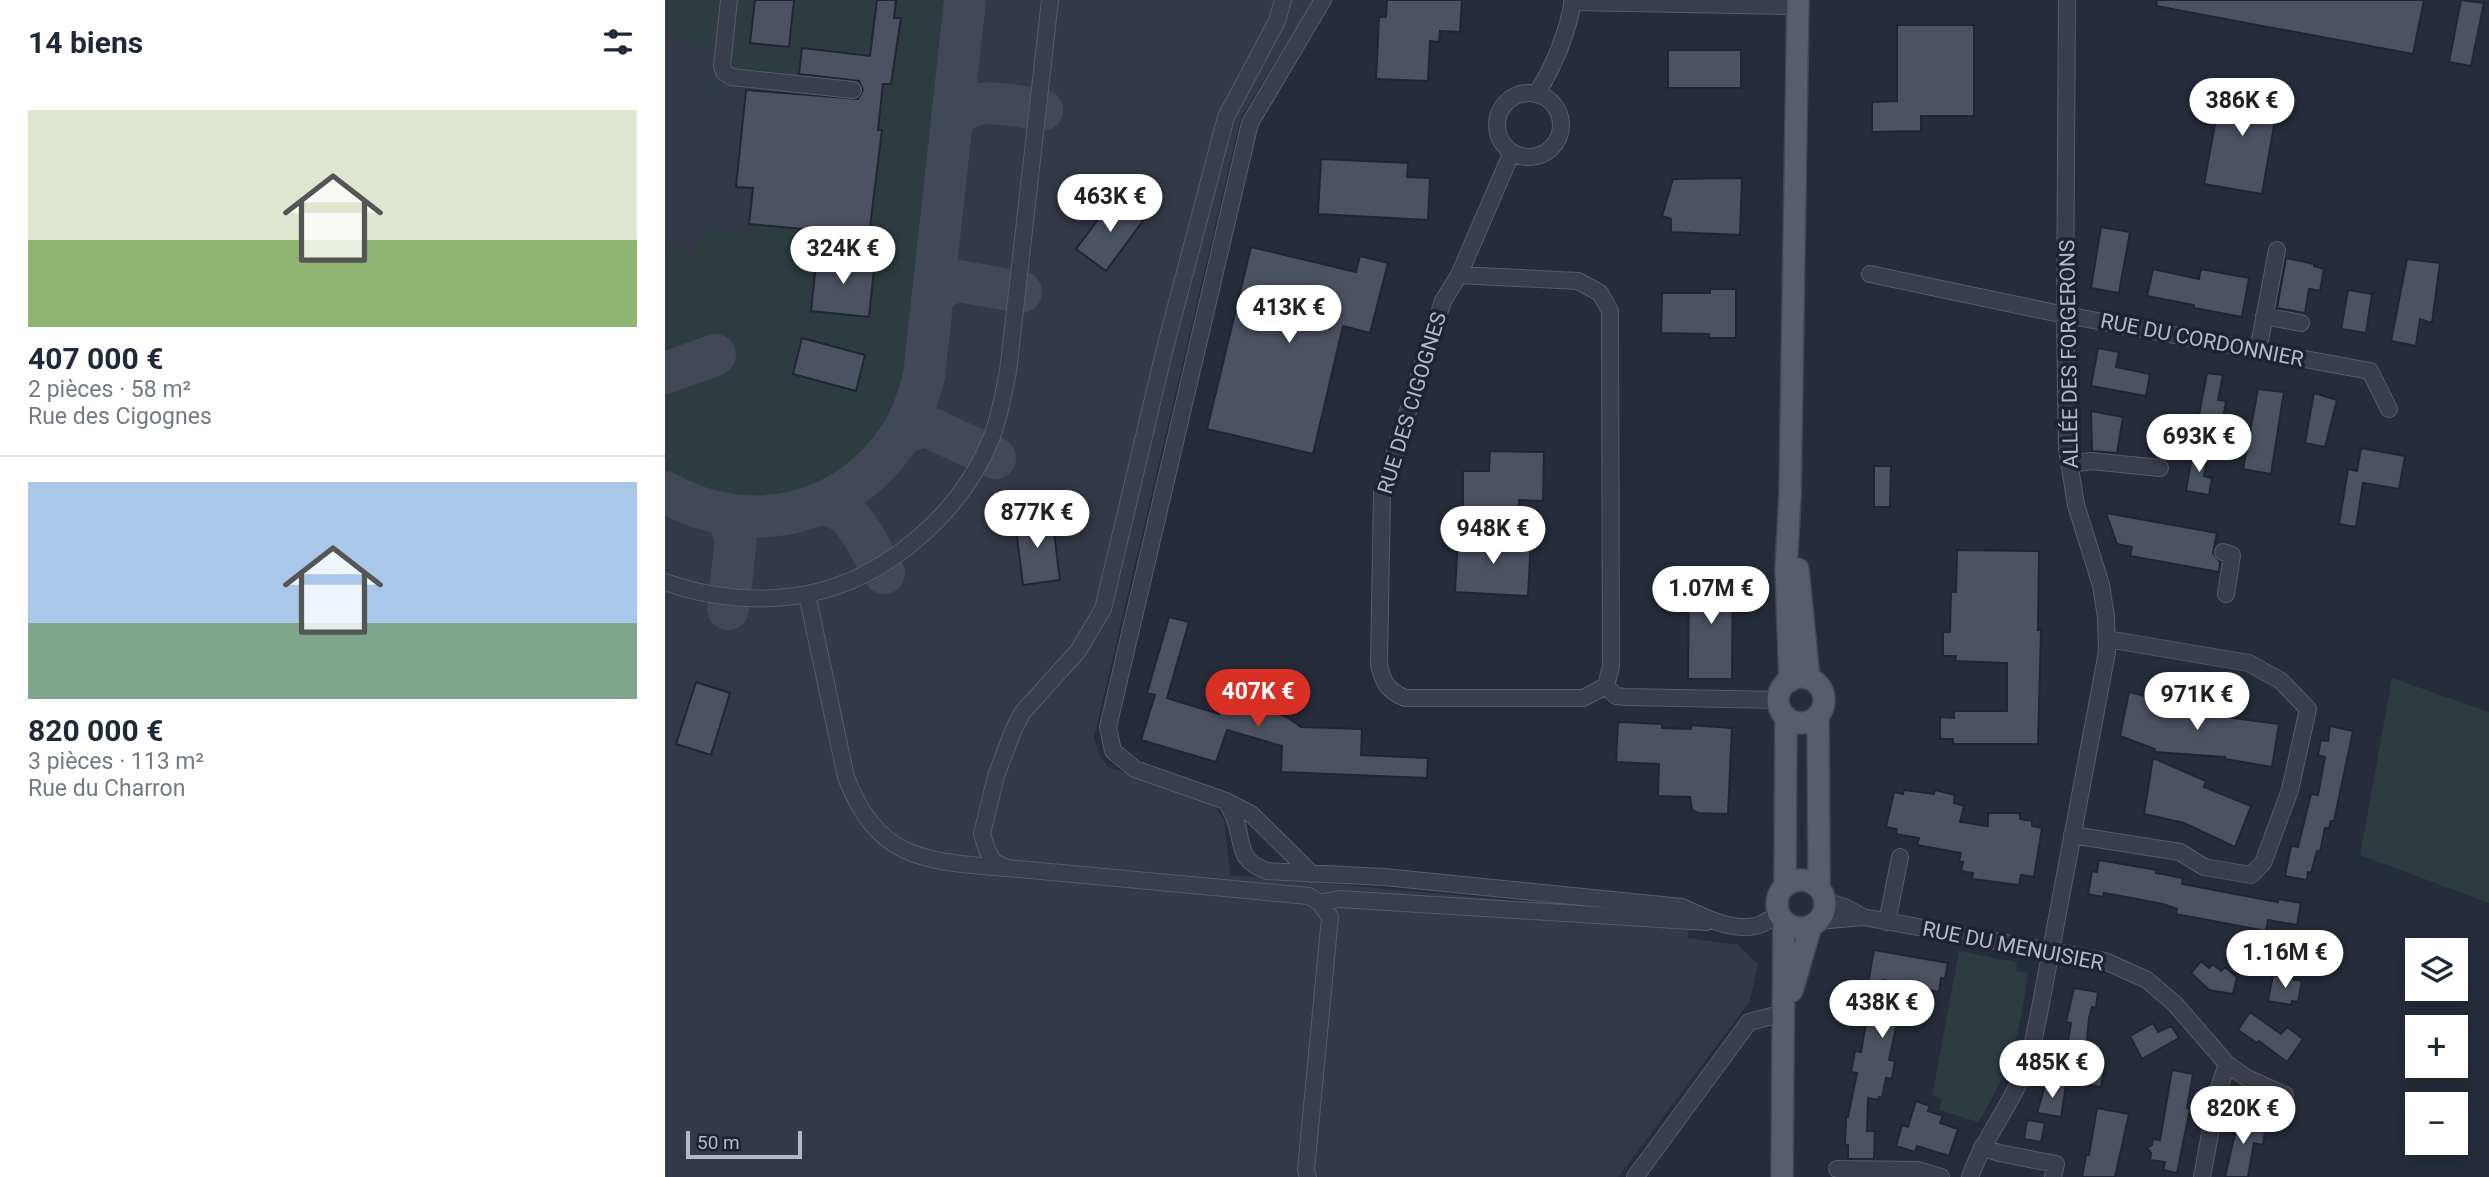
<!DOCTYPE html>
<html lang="fr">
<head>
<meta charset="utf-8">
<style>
  body { margin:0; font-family:Roboto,sans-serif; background:#f6f6f7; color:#1f2937; height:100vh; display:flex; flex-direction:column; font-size:26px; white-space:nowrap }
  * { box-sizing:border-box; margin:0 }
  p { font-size:23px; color:#747a83 }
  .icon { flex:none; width:38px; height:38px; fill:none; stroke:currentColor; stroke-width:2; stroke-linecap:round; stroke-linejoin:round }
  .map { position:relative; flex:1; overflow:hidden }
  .panel { display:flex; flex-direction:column; background:#fff; width:665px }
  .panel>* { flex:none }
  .buttons { position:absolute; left:1740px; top:938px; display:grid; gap:14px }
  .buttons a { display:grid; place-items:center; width:63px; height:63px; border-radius:0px; background:#fff; box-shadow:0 4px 18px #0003; font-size:35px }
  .scale { position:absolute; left:21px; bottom:18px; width:116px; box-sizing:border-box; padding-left:7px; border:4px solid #b5b9c6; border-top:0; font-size:19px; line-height:24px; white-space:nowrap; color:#b5b9c6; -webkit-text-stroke:5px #1f232f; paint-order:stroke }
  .price { position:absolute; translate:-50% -60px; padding:0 16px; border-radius:24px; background:#fff; color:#222; font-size:23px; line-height:46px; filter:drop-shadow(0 2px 4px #0008) }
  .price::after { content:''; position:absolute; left:50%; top:42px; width:21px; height:16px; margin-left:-10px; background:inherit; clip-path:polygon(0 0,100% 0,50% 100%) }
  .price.on { background:#d93025; color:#fff }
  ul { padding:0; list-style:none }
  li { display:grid; align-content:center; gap:14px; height:371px; padding:0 28px }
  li+li { border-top:2px solid #e0e1e3 }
  li span { display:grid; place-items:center; height:217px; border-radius:0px; color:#555 }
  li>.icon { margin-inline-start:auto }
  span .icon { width:126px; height:126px; fill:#fffc; stroke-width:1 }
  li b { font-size:30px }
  h2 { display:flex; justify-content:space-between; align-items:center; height:84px; padding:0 28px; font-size:30px }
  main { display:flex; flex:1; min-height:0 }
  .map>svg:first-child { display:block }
  .airport { fill:#343947 }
  .green { fill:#2c3c3f }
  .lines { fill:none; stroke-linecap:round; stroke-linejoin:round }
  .taxiway { stroke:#424856; stroke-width:42 }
  .building { fill:#4d5262; stroke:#212531; stroke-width:2 }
  .minor-casing { stroke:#585c68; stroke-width:18 }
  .major-casing { stroke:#434753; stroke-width:24 }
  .minor { stroke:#3a3e4a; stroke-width:16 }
  .major { stroke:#585d6a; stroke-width:21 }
  .labels { text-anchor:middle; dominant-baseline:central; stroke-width:7; stroke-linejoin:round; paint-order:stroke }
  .street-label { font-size:21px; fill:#b5b9c6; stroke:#1f232f }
</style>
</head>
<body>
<main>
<section class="panel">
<h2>14 biens<svg class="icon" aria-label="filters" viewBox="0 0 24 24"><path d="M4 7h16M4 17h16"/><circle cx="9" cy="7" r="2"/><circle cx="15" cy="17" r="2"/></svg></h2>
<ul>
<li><span style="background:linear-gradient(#dfe7d0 60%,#8fb573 0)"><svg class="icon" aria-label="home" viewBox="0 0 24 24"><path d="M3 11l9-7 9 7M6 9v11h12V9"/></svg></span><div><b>407 000 €</b><p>2 pièces · 58 m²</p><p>Rue des Cigognes</p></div></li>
<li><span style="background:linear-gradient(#a9c7e8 65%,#7fa58c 0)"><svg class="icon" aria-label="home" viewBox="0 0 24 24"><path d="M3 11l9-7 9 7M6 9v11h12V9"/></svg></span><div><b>820 000 €</b><p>3 pièces · 113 m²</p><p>Rue du Charron</p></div></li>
</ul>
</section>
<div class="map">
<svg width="1824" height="1177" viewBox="0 0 1824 1177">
  <rect width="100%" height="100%" fill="#262c3a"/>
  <path class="airport" d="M 0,0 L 649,0 L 576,117 L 429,737 L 435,756 L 443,767 L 532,797 L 550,807 L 559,819 L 565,875 L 1024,916 L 1023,938 L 1073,945 L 1093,964 L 1085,1001 L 953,1177 L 0,1177 Z"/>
  <path class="green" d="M 0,0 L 285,0 L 245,364 C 239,388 236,416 220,435 C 215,442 207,447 201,453 C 144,507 67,518 0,475 L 0,389 L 58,368 L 51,357 L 47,342 L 0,357 L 0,245 L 31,252 L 37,228 L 80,235 L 84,224 L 203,235 L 217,131 L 193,127 L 195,103 L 47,86 L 52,49 L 6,38 L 0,35 Z
    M 1727,678 L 1824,712 L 1824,903 L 1695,855 Z
    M 1294,951 L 1349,962 L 1352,965 L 1351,971 L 1363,973 C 1355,1033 1346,1070 1313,1122 L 1274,1110 L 1277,1099 L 1267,1096 Z"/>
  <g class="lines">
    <path class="taxiway" d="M 287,121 C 305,92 347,106 377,110
      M 267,299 L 277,287 L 293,281 L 356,292
      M 0,373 L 50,355
      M 237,434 L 255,427 L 265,428 L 330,458
      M 0,492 C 84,539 182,517 235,436 C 247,418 253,397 259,376 L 300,0
      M 154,504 C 189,503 203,547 219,573
      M 57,514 L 65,523 L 71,539 L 63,609"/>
  </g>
  <path class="building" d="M 90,0 L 129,0 L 124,47 L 85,43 Z
    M 212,0 L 231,0 L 229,18 L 236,18 L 226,84 L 218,84 L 213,130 L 217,130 L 204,235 L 84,224 L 88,188 L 71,187 L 81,90 L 193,99 L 198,90 L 194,81 L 134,74 L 137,48 L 205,56 Z
    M 722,0 L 797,0 L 795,32 L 775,31 L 774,42 L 765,41 L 763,81 L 711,79 L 714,17 L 721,17 Z
    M 1492,0 L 1759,0 L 1748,54 L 1491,6 Z
    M 1796,0 L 1819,3 L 1806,66 L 1784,62 Z
    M 1232,25 L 1309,25 L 1309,116 L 1256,116 L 1256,131 L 1207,132 L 1207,102 L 1232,101 Z
    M 1003,50 L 1076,50 L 1076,88 L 1003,88 Z
    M 1558,81 L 1615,92 L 1597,194 L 1539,184 Z
    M 656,159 L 743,163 L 742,177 L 765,178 L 763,220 L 653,214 Z
    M 1077,178 L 1075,235 L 1006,232 L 1006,219 L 997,216 L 1008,179 Z
    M 450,197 L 480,218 L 441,271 L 411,249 Z
    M 1436,227 L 1465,232 L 1454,293 L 1426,288 Z
    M 586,247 L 691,272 L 695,256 L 723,263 L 705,333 L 678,326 L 648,454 L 542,429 Z
    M 152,254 L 210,260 L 204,317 L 146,311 Z
    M 1621,258 L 1649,264 L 1649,266 L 1659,269 L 1655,291 L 1644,289 L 1640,313 L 1612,308 Z
    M 1742,259 L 1775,263 L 1767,323 L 1755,319 L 1751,346 L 1726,341 Z
    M 1488,269 L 1534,279 L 1536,269 L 1584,278 L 1577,317 L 1529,308 L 1529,305 L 1482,296 Z
    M 1045,289 L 1071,289 L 1071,338 L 1044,338 L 1044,334 L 996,333 L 997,293 L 1045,293 Z
    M 1683,290 L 1707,294 L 1701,333 L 1676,329 Z
    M 137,338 L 200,355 L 191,391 L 128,374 Z
    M 1433,348 L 1454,352 L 1451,367 L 1485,374 L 1481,396 L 1426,386 Z
    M 1542,373 L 1558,375 L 1553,400 L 1561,401 L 1558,419 L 1534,415 Z
    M 1593,389 L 1619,392 L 1606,474 L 1578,469 Z
    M 1649,393 L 1672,400 L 1660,447 L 1640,443 Z
    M 1426,411 L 1458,417 L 1452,453 L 1427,451 Z
    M 1696,448 L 1740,456 L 1734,489 L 1698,483 L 1691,527 L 1674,524 L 1683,469 L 1692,471 Z
    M 1528,449 L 1544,451 L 1539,476 L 1547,478 L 1544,495 L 1521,491 Z
    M 825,451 L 879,452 L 878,501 L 854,500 L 854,514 L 798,513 L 798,471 L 824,471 Z
    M 1209,466 L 1226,466 L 1225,507 L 1209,507 Z
    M 1441,513 L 1552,533 L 1548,553 L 1555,562 L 1554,572 L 1465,556 L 1467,547 L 1452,544 Z
    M 387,516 L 395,580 L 358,585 L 350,521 Z
    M 793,535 L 866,539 L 863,596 L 790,592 Z
    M 1292,550 L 1374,551 L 1373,630 L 1376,630 L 1373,744 L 1288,744 L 1288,739 L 1275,739 L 1275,717 L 1289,718 L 1289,711 L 1342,711 L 1342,663 L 1290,661 L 1291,656 L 1278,656 L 1278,632 L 1285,632 L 1286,592 L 1291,592 Z
    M 1024,572 L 1068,572 L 1067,679 L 1023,679 Z
    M 504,617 L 524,622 L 502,698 L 554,714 L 557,703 L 591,706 L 622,717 L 636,727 L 697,729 L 696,755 L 763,758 L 762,778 L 616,772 L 617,746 L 562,730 L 551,762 L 476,740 L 490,695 L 482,693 Z
    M 31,682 L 65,693 L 46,755 L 11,744 Z
    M 1464,692 L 1568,718 L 1614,724 L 1607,767 L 1560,759 L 1560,757 L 1489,752 L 1490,749 L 1455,736 Z
    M 953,722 L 997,724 L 997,728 L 1026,729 L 1026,725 L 1067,728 L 1063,814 L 1033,813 L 1027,810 L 1025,797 L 993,796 L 994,764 L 951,762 Z
    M 1665,726 L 1688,731 L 1669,821 L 1666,821 L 1664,828 L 1660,828 L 1655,852 L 1652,851 L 1646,873 L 1643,872 L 1642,880 L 1620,876 L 1626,846 L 1633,847 L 1646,794 L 1653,795 L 1660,757 L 1653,755 L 1656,740 L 1663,741 Z
    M 1488,758 L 1541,781 L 1539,787 L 1586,806 L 1570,847 L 1519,823 L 1479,814 Z
    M 1239,790 L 1269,794 L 1270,790 L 1290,795 L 1289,803 L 1299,806 L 1295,822 L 1323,826 L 1323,813 L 1355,813 L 1355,819 L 1367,821 L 1367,826 L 1377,828 L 1369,877 L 1356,875 L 1354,885 L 1307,879 L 1308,873 L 1296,871 L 1298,862 L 1294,861 L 1296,853 L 1252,845 L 1254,838 L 1231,834 L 1232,829 L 1221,827 L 1229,792 L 1238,794 Z
    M 1434,860 L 1492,870 L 1491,873 L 1518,878 L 1517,884 L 1613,902 L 1614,899 L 1636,903 L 1632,925 L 1603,920 L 1601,931 L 1511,914 L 1512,909 L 1498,904 L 1439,893 L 1438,897 L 1423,894 L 1427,871 L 1432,872 Z
    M 1209,950 L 1283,963 L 1280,979 L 1276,978 L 1274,992 L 1218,980 L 1213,1004 L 1240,1009 L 1237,1024 L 1232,1023 L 1224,1060 L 1230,1061 L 1227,1079 L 1221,1078 L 1217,1098 L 1214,1097 L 1213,1100 L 1203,1098 L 1202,1131 L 1210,1131 L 1209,1159 L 1183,1159 L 1183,1145 L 1180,1145 L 1181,1117 L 1183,1117 L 1192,1073 L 1186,1072 L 1190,1051 L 1196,1052 L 1202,1017 L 1197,1016 Z
    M 1536,961 L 1544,968 L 1548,964 L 1556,971 L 1560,967 L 1572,977 L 1568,994 L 1544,990 L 1526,973 Z
    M 1608,975 L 1637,981 L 1633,1002 L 1627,1001 L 1626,1005 L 1603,1001 Z
    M 1409,988 L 1433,992 L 1431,1008 L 1427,1007 L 1424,1018 L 1420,1062 L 1440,1066 L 1436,1087 L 1413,1083 L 1416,1062 L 1400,1059 L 1406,1023 L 1401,1022 Z
    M 1585,1012 L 1616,1034 L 1622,1027 L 1638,1039 L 1622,1062 L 1594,1041 L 1592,1043 L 1573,1030 Z
    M 1488,1023 L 1493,1032 L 1506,1026 L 1514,1038 L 1477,1059 L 1465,1036 Z
    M 1507,1070 L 1528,1074 L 1522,1108 L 1525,1109 L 1512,1173 L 1498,1170 L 1500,1162 L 1485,1160 L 1486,1153 L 1482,1148 L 1487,1145 L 1488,1139 L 1495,1140 Z
    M 1381,1082 L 1401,1085 L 1396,1117 L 1372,1113 Z
    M 1251,1101 L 1265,1106 L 1263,1111 L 1278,1116 L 1275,1123 L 1293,1129 L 1284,1156 L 1252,1146 L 1250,1152 L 1231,1146 L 1237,1125 L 1243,1127 Z
    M 1432,1108 L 1464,1114 L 1450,1177 L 1417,1177 L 1421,1155 L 1424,1155 Z
    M 1575,1111 L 1588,1113 L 1586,1125 L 1589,1126 L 1589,1130 L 1600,1132 L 1598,1145 L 1589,1143 L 1583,1177 L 1560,1177 Z
    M 1362,1120 L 1380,1123 L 1376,1142 L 1359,1139 Z"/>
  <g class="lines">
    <defs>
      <path id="minor" d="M 64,0 L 57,66 L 59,72 L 66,77 L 188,90
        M 618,0 L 612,21 L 561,117 L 500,348 L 438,609 L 413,651 L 357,713 L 348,731 L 331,776 L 317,834 L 322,850 L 329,862 L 342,868 L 644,896 L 655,903 L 665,917 L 641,1170 L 643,1177
        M 658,0 L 585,123 L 443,727 L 448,751 L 470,769 L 561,801 C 565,808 569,815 571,822 C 579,848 573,860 602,871 L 719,877 L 1017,907 C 1040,917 1068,933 1094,925 C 1101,923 1108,917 1114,913
        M 907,2 L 1133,6
        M832 125a32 32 0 1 1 64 0a32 32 0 1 1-64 0Z
        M 872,93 C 889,66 903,32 908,0
        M 1205,274 L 1400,315 L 1705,371 L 1724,409
        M 794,275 L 913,281 L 935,293 L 945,311 L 946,666 L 941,686 L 918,698 L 740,698 C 722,690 718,683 714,664 L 717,493 L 778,301 L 794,275 L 847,152
        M 1599,316 L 1636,323
        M 1593,351 L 1612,250
        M 1405,464 L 1426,461 L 1495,468
        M 1558,552 L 1567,555 L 1561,594
        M 0,582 C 44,598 95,603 142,594 C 221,579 296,513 326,439 C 335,417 338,394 343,372 L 385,0
        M 142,594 L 181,777 C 213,861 261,861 340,868
        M 941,686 L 951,696 L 961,697 L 1114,700
        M 561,801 L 586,814 L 647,874
        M 1407,835 L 1515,852 L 1539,867 L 1586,875 L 1598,863 L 1625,790 L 1643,709 L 1616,681 L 1584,663 L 1442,639
        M 1160,901 L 1180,907 L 1198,917
        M 655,903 L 674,899 L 1041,922
        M 1153,921 L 1198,917 L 1440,961 L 1482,980 L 1510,1004 L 1562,1064 L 1582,1078 L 1620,1095
        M 1222,922 L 1235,857
        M 1317,1147 L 1334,1153 L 1391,1164 L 1388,1177
        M 1172,1169 L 1252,1170 L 1276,1177
        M 970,1177 L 1084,1022 L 1107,1016 L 1120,1016
        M 1305,1177 C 1319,1138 1345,1106 1361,1068 C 1367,1053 1369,1035 1373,1019 L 1442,652 L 1441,617 L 1436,585 L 1411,505 L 1402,449 L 1400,315 L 1402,0
        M 1537,1177 L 1553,1091 L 1562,1064"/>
      <path id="major" d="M 1133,569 L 1144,679
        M1113 700a23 23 0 1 1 46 0a23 23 0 1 1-46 0Z
        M 1125,681 L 1121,570 L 1125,495 L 1133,0
        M 1153,716 L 1154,887
        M1112 904a24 24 0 1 1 48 0a24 24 0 1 1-48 0Z
        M 1120,886 L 1121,717
        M 1127,991 L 1146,926
        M 1117,1177 L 1119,921"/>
    </defs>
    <use href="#minor" class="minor-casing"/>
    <use href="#major" class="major-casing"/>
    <use href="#minor" class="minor"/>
    <use href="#major" class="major"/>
  </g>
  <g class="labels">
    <g class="street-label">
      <text transform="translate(1537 340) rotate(11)">RUE DU CORDONNIER</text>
      <text transform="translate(1404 354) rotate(-91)">ALLÉE DES FORGERONS</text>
      <text transform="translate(747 403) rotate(-73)">RUE DES CIGOGNES</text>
      <text transform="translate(1348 946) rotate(11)">RUE DU MENUISIER</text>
    </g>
  </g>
</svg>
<div class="buttons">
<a><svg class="icon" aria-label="layers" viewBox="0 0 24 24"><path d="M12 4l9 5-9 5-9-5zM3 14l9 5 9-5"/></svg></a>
<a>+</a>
<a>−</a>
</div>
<div class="scale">50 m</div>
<b class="price" style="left:1577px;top:138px">386K €</b>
<b class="price" style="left:445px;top:234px">463K €</b>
<b class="price" style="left:178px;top:286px">324K €</b>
<b class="price" style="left:624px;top:345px">413K €</b>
<b class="price" style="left:1534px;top:474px">693K €</b>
<b class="price" style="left:372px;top:550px">877K €</b>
<b class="price" style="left:828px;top:566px">948K €</b>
<b class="price" style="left:1046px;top:626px">1.07M €</b>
<b class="price on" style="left:593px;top:729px">407K €</b>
<b class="price" style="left:1532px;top:732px">971K €</b>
<b class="price" style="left:1620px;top:990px">1.16M €</b>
<b class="price" style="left:1217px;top:1040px">438K €</b>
<b class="price" style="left:1387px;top:1100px">485K €</b>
<b class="price" style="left:1578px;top:1146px">820K €</b>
</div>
</main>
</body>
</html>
